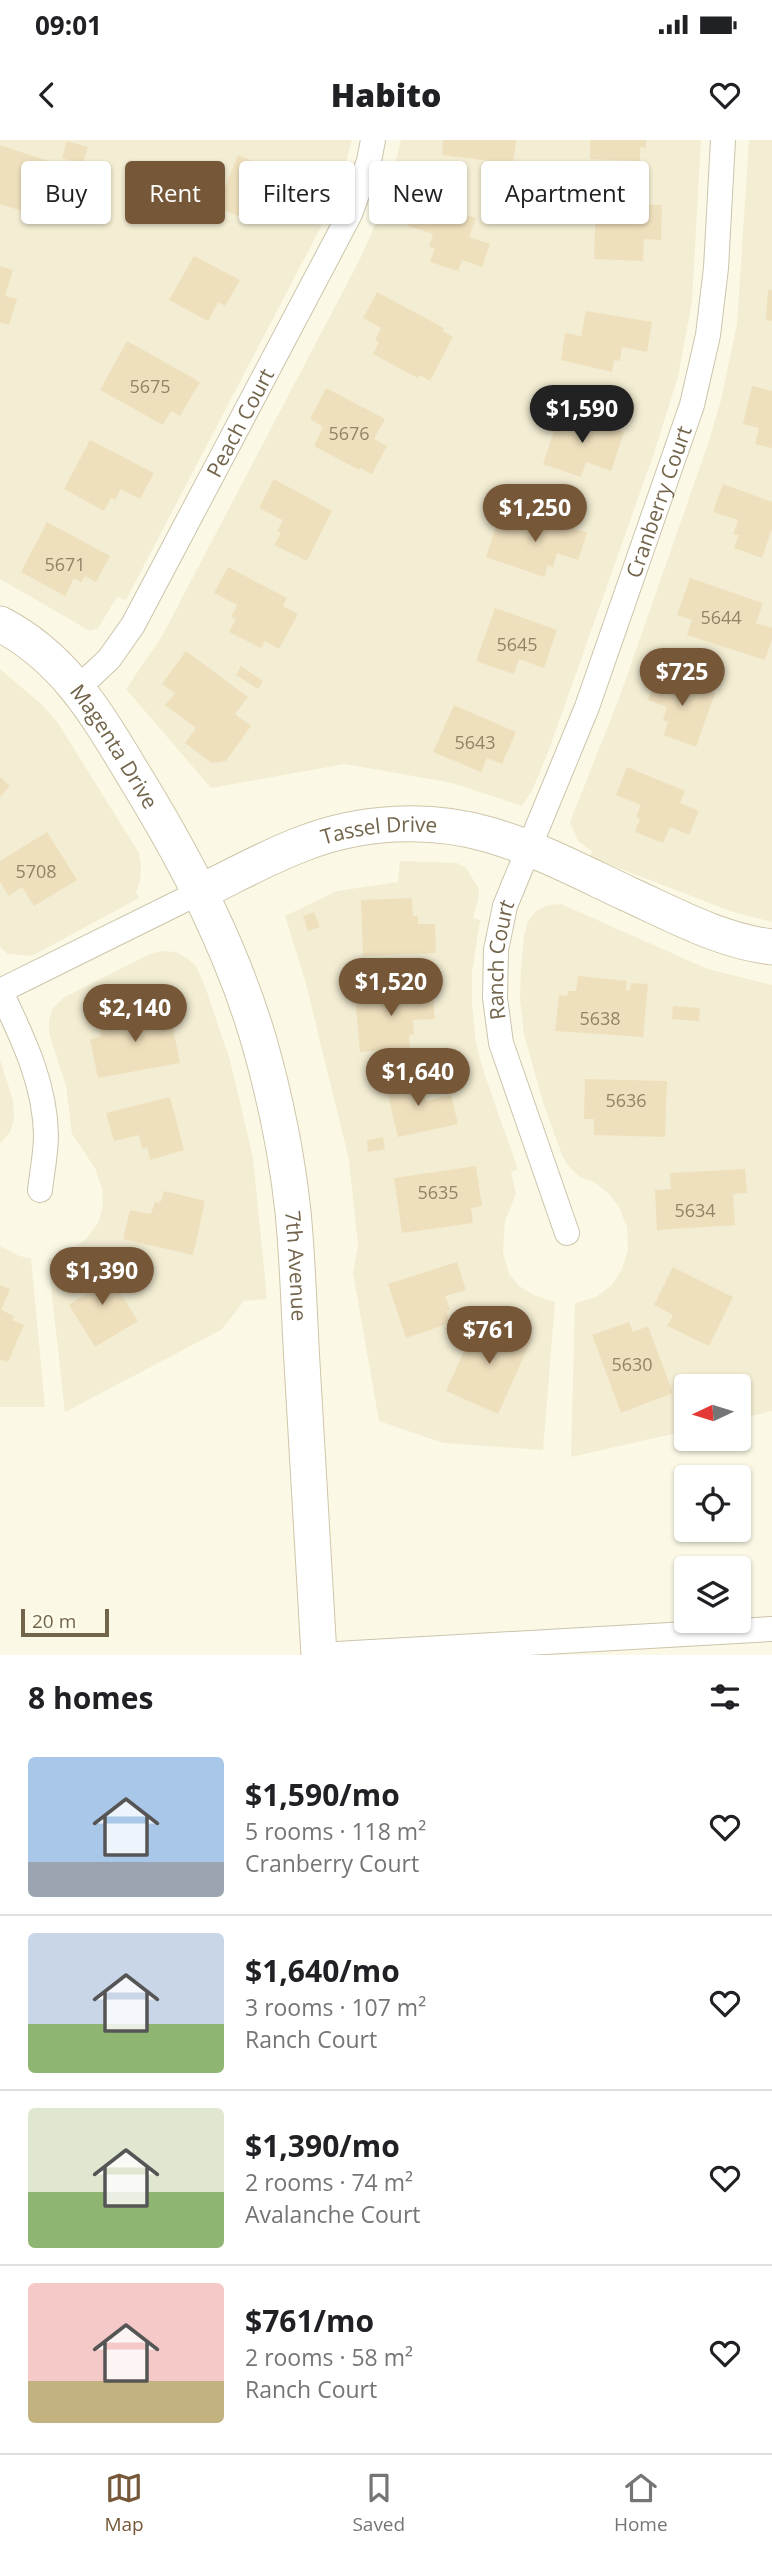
<!DOCTYPE html>
<html lang="en">
<head>
<meta charset="utf-8">
<style>
  body { margin:0; font-family:"Open Sans",sans-serif; background:#f2f2f2; color:#202124; height:100vh; display:flex; flex-direction:column; font-size:26px; white-space:nowrap }
  * { box-sizing:border-box; margin:0 }
  p { font-size:23px; color:#757577 }
  .icon { flex:none; width:38px; height:38px; fill:none; stroke:currentColor; stroke-width:2; stroke-linecap:round; stroke-linejoin:round }
  .map { position:relative; height:1515px; overflow:hidden }
  .drawer { display:flex; flex-direction:column; background:#fff; flex:1 }
  .drawer>* { flex:none }
  .top-card { position:absolute; left:21px; top:21px; width:732px; height:63px; display:flex; gap:14px }
  .needle { width:46px; rotate:266deg }
  .fabs { position:absolute; left:674px; top:1234px; display:grid; gap:14px }
  .fabs a { display:grid; place-items:center; width:77px; height:77px; border-radius:7px; background:#fff; box-shadow:0 2px 5px #0004; font-size:35px }
  .scale { position:absolute; left:21px; bottom:18px; width:88px; box-sizing:border-box; padding-left:7px; border:4px solid #73654b; border-top:0; font-size:19px; line-height:24px; white-space:nowrap; color:#73654b; -webkit-text-stroke:5px #fefceb; paint-order:stroke }
  .price { position:absolute; translate:-50% -60px; padding:0 16px; border-radius:24px; background:#765737; color:#fff; font-size:23px; line-height:46px; filter:drop-shadow(0 2px 4px #0008) }
  .price::after { content:''; position:absolute; left:50%; top:42px; width:21px; height:16px; margin-left:-10px; background:inherit; clip-path:polygon(0 0,100% 0,50% 100%) }
  .price.on { background:#222; color:#fff }
  ul { padding:0; list-style:none }
  li { display:flex; align-items:center; gap:21px; height:175px; padding:0 28px }
  li+li { border-top:2px solid #e0e0e0 }
  li span { display:grid; place-items:center; flex:none; width:196px; height:140px; border-radius:7px; color:#555 }
  li>.icon { margin-inline-start:auto }
  span .icon { width:84px; height:84px; fill:#fffc; stroke-width:1 }
  li b { font-size:30px }
  h2 { display:flex; justify-content:space-between; align-items:center; height:84px; padding:0 28px; font-size:30px }
  .tag { padding:0 24px; border-radius:7px; background:#fff; box-shadow:0 2px 5px #0004; font-size:24px; line-height:63px }
  .tag.on { background:#765737; color:#fff }
  .status { display:flex; justify-content:space-between; align-items:center; height:49px; padding:0 35px; background:#fff; direction:ltr }
  .status svg { height:19px; fill:currentColor }
  header { display:flex; justify-content:space-between; align-items:center; height:91px; padding:0 28px; background:#fff; font-size:32px; font-weight:800 }
  .menu { display:flex; justify-content:space-around; align-items:center; height:98px; border-top:2px solid #e0e0e0; background:#fff; font-size:19px; color:#757577 }
  .menu a { display:grid; justify-items:center; gap:4px }
  .menu .on { color:#765737 }
  .map>svg:first-child { display:block }
  .residential { fill:#f3edd3 }
  .building { fill:#efe0bd }
  .lines { fill:none; stroke-linecap:round; stroke-linejoin:round }
  .street-casing { stroke:#ccc4ac; stroke-width:26 }
  .secondary-casing { stroke:#cfc5a9; stroke-width:37 }
  .street { stroke:#fff; stroke-width:24 }
  .secondary { stroke:#fff; stroke-width:35 }
  .labels { text-anchor:middle; dominant-baseline:central; stroke-width:6; stroke-linejoin:round; paint-order:stroke }
  .number-label { font-size:18px; fill:#928468 }
  .street-label { font-size:21px; fill:#73654b; stroke:#fefceb }
</style>
</head>
<body>
<div class="status"><b>09:01</b><svg viewBox="0 0 49 12"><path d="M0 12V9h3v3zM5 12V6h3v6zM10 12V3h3v9zM15 12V0h3v12zM26 1h20v11H26zM47 4h2v5h-2z"/></svg></div>
<header><svg class="icon" aria-label="back" viewBox="0 0 24 24"><path d="M15 5l-7 7 7 7"/></svg>Habito<svg class="icon" aria-label="heart" viewBox="0 0 24 24"><path d="M12 20l-8-8c-3-5 5-10 8-4 3-6 11-1 8 4z"/></svg></header>
<div class="map">
<svg width="772" height="1515" viewBox="0 0 772 1515">
  <rect width="100%" height="100%" fill="#fbf9e5"/>
  <path class="residential" d="M 0,0 L 352,0 L 338,49 L 325,79 L 126,460 L 117,457 L 98,488 L 90,491 L 0,439 Z
    M 401,0 L 701,0 L 692,161 L 678,237 L 654,313 L 550,607 L 532,651 L 522,666 L 452,643 L 345,624 L 211,648 L 126,549 L 162,496 L 359,121 L 386,60 Z
    M 749,0 L 772,0 L 772,782 L 730,771 L 590,717 L 592,711 L 578,701 L 570,682 L 620,556 L 708,304 L 721,260 L 737,184 Z
    M 0,529 L 39,562 L 56,580 L 139,713 L 141,726 L 140,741 L 136,752 L 139,758 L 32,816 L 8,814 L 0,807 Z
    M 400,721 L 457,723 L 466,728 L 479,749 L 478,760 L 473,778 L 480,780 L 472,832 L 472,865 L 476,903 L 485,936 L 518,1029 L 511,1032 L 516,1054 L 505,1081 L 503,1112 L 509,1134 L 519,1146 L 534,1155 L 555,1162 L 543,1310 L 443,1303 L 379,1281 L 353,1133 L 358,1105 L 349,1020 L 305,840 L 285,776 L 337,751 L 398,742 Z
    M 561,764 L 708,829 L 772,845 L 772,1271 L 739,1279 L 738,1246 L 686,1246 L 686,1291 L 571,1317 L 575,1163 L 596,1157 L 612,1145 L 622,1129 L 628,1110 L 627,1087 L 619,1067 L 608,1053 L 594,1042 L 580,1037 L 569,1027 L 562,1015 L 542,959 L 524,894 L 520,860 L 521,828 L 524,797 L 528,781 L 536,771 L 548,765 Z
    M 162,811 L 176,812 L 187,818 L 196,826 L 206,849 L 230,920 L 253,1018 L 267,1159 L 244,1161 L 221,1190 L 65,1272 L 48,1119 L 68,1112 L 86,1099 L 98,1083 L 103,1067 L 102,1048 L 95,1028 L 72,994 L 66,946 L 49,893 L 49,879 L 53,868 L 63,858 L 150,814 Z
    M 0,920 L 13,960 L 14,980 L 10,992 L 0,1004 Z
    M 0,1106 L 19,1116 L 31,1118 L 45,1267 L 0,1267 Z"/>
  <path class="building" d="M 443,0 L 516,0 L 513,24 L 442,15 Z
    M 590,0 L 646,0 L 646,8 L 640,7 L 640,21 L 590,19 Z
    M 67,1 L 88,7 L 82,24 L 62,18 Z
    M 0,5 L 57,24 L 40,77 L 0,64 Z
    M 238,15 L 300,42 L 283,83 L 263,74 L 258,84 L 217,67 Z
    M 418,58 L 476,78 L 469,97 L 490,104 L 482,127 L 462,120 L 458,131 L 430,122 L 435,108 L 429,107 L 433,94 L 408,86 Z
    M 596,63 L 662,65 L 661,100 L 644,99 L 643,121 L 594,119 Z
    M 194,116 L 240,140 L 225,166 L 218,162 L 208,181 L 169,160 Z
    M 0,126 L 13,130 L 5,156 L 17,159 L 9,185 L 0,182 Z
    M 768,150 L 772,150 L 772,181 L 766,180 Z
    M 377,152 L 444,188 L 443,191 L 453,197 L 430,241 L 420,235 L 418,238 L 373,214 L 379,202 L 375,200 L 381,188 L 363,178 Z
    M 586,171 L 652,182 L 647,212 L 622,207 L 620,221 L 614,220 L 612,232 L 561,220 L 565,193 L 581,196 Z
    M 127,201 L 200,242 L 180,276 L 171,271 L 163,285 L 100,250 Z
    M 752,246 L 772,251 L 772,308 L 755,304 L 759,288 L 743,284 Z
    M 326,248 L 385,279 L 374,299 L 387,306 L 372,334 L 360,328 L 359,330 L 314,306 L 323,287 L 310,279 Z
    M 561,271 L 624,292 L 611,331 L 586,322 L 581,337 L 543,324 Z
    M 90,300 L 154,333 L 140,359 L 121,349 L 115,360 L 111,358 L 104,371 L 64,349 Z
    M 274,339 L 332,371 L 307,421 L 274,405 L 281,393 L 277,391 L 283,380 L 259,368 Z
    M 723,344 L 772,362 L 772,389 L 762,418 L 734,408 L 739,395 L 733,394 L 738,380 L 713,372 Z
    M 524,371 L 587,393 L 578,420 L 557,413 L 553,427 L 548,425 L 544,437 L 486,417 L 498,381 L 518,388 Z
    M 47,382 L 110,416 L 96,442 L 85,436 L 81,442 L 74,438 L 65,456 L 21,432 Z
    M 228,427 L 287,458 L 283,466 L 298,474 L 279,509 L 265,501 L 261,508 L 229,492 L 236,479 L 231,477 L 237,465 L 214,453 Z
    M 690,438 L 763,463 L 756,483 L 772,488 L 772,499 L 765,520 L 687,495 L 692,480 L 677,475 Z
    M 495,468 L 557,490 L 544,528 L 519,519 L 514,534 L 476,521 Z
    M 186,511 L 248,557 L 235,574 L 251,586 L 226,621 L 212,623 L 185,603 L 196,588 L 165,565 L 175,553 L 162,544 Z
    M 241,526 L 263,541 L 258,549 L 236,535 Z
    M 657,533 L 715,553 L 696,607 L 664,595 L 668,582 L 663,580 L 667,567 L 648,560 Z
    M 454,565 L 516,592 L 502,624 L 487,618 L 481,632 L 433,612 Z
    M 627,627 L 685,651 L 680,663 L 699,671 L 689,695 L 670,687 L 663,703 L 635,692 L 640,679 L 636,677 L 641,665 L 616,655 Z
    M 0,637 L 10,646 L 0,657 Z
    M 47,692 L 77,740 L 34,766 L 22,747 L 9,756 L 0,742 L 0,721 Z
    M 412,758 L 413,776 L 418,776 L 418,784 L 435,784 L 436,813 L 363,816 L 361,760 Z
    M 314,772 L 320,787 L 308,791 L 303,776 Z
    M 578,836 L 627,841 L 626,850 L 630,850 L 631,843 L 648,844 L 643,897 L 555,891 L 559,855 L 567,856 L 568,851 L 576,851 Z
    M 432,849 L 435,879 L 413,880 L 414,894 L 409,895 L 410,908 L 360,912 L 355,856 Z
    M 673,866 L 700,868 L 699,881 L 672,879 Z
    M 169,868 L 180,923 L 98,938 L 90,899 L 101,897 L 98,882 Z
    M 415,936 L 418,949 L 424,947 L 426,961 L 451,955 L 458,984 L 398,997 L 385,942 Z
    M 585,939 L 667,941 L 665,997 L 594,995 L 594,979 L 584,979 Z
    M 170,957 L 184,1010 L 150,1020 L 147,1007 L 142,1009 L 139,995 L 114,1001 L 106,973 Z
    M 383,997 L 385,1009 L 368,1012 L 367,1000 Z
    M 476,1026 L 482,1066 L 471,1068 L 473,1083 L 402,1093 L 394,1038 Z
    M 745,1029 L 747,1053 L 733,1054 L 735,1085 L 657,1090 L 655,1050 L 671,1049 L 670,1033 Z
    M 164,1051 L 205,1061 L 193,1115 L 123,1099 L 130,1070 L 151,1074 L 155,1062 L 160,1063 Z
    M 457,1122 L 466,1150 L 445,1156 L 450,1169 L 446,1171 L 450,1183 L 406,1198 L 388,1144 Z
    M 102,1124 L 138,1181 L 95,1207 L 69,1165 L 86,1154 L 78,1139 Z
    M 673,1127 L 733,1157 L 709,1206 L 667,1186 L 673,1175 L 654,1165 Z
    M 0,1145 L 10,1149 L 1,1170 L 14,1176 L 12,1180 L 24,1185 L 8,1222 L 0,1219 Z
    M 496,1182 L 532,1198 L 498,1274 L 446,1251 L 476,1184 L 491,1191 Z
    M 629,1182 L 633,1192 L 648,1186 L 673,1253 L 621,1273 L 592,1195 Z"/>
  <g class="lines">
    <defs>
      <g id="street">
        <path id="s1" d="M 78,548 L 109,519 L 133,485 L 350,74 L 369,21 L 373,0"/>
        <path d="M 0,850 C 22,897 45,942 46,995 C 46,1013 42,1032 40,1050"/>
        <path d="M 0,851 L 200,752"/>
        <path id="s2" d="M 567,1093 L 501,903 L 495,858 L 496,810 L 505,766 L 587,567 L 692,265 L 708,195 L 716,128 L 723,0"/>
        <path d="M 319,1515 L 772,1489"/>
      </g>
      <g id="secondary">
        <path id="s3" d="M 0,484 C 68,519 100,580 138,642 C 188,724 232,809 259,901 C 275,957 287,1015 293,1072 C 298,1122 299,1173 302,1223 C 307,1321 313,1418 319,1515"/>
        <path id="s4" d="M 200,752 C 234,736 267,717 302,704 C 360,681 430,677 490,695 C 538,709 583,733 628,754 C 674,775 721,801 772,807"/>
      </g>
    </defs>
    <use href="#street" class="street-casing"/>
    <use href="#secondary" class="secondary-casing"/>
    <use href="#street" class="street"/>
    <use href="#secondary" class="secondary"/>
  </g>
  <g class="labels">
    <g class="number-label">
      <text x="150" y="246">5675</text>
      <text x="349" y="293">5676</text>
      <text x="65" y="424">5671</text>
      <text x="721" y="477">5644</text>
      <text x="517" y="504">5645</text>
      <text x="475" y="602">5643</text>
      <text x="36" y="731">5708</text>
      <text x="600" y="878">5638</text>
      <text x="626" y="960">5636</text>
      <text x="438" y="1052">5635</text>
      <text x="695" y="1070">5634</text>
      <text x="632" y="1224">5630</text>
    </g>
    <g class="street-label">
      <text stroke="none"><textPath href="#s1" startOffset="313">Peach Court</textPath></text>
      <text stroke="none"><textPath href="#s2" startOffset="772">Cranberry Court</textPath></text>
      <text stroke="none"><textPath href="#s3" startOffset="170">Magenta Drive</textPath></text>
      <text stroke="none"><textPath href="#s4" startOffset="192">Tassel Drive</textPath></text>
      <text stroke="none"><textPath href="#s2" startOffset="285">Ranch Court</textPath></text>
      <text stroke="none"><textPath href="#s3" startOffset="728">7th Avenue</textPath></text>
    </g>
  </g>
</svg>
<div class="fabs">
<a><svg class="needle" viewBox="-14 -14 28 28"><path d="M0-13l5 13h-10z" fill="#e53935"/><path d="M0 13l5-13h-10z" fill="#757577"/></svg></a>
<a><svg class="icon" aria-label="locate" viewBox="0 0 24 24"><circle cx="12" cy="12" r="6"/><path d="M12 2v4M12 18v4M2 12h4M18 12h4"/></svg></a>
<a><svg class="icon" aria-label="layers" viewBox="0 0 24 24"><path d="M12 4l9 5-9 5-9-5zM3 14l9 5 9-5"/></svg></a>
</div>
<div class="scale">20 m</div>
<b class="price on" style="left:582px;top:305px">$1,590</b>
<b class="price" style="left:535px;top:404px">$1,250</b>
<b class="price" style="left:682px;top:568px">$725</b>
<b class="price" style="left:391px;top:878px">$1,520</b>
<b class="price" style="left:135px;top:904px">$2,140</b>
<b class="price" style="left:418px;top:968px">$1,640</b>
<b class="price" style="left:102px;top:1167px">$1,390</b>
<b class="price" style="left:489px;top:1226px">$761</b>
<div class="top-card">
<a class="tag">Buy</a>
<a class="tag on">Rent</a>
<a class="tag">Filters</a>
<a class="tag">New</a>
<a class="tag">Apartment</a>
</div>
</div>
<section class="drawer">
<h2>8 homes<svg class="icon" aria-label="filters" viewBox="0 0 24 24"><path d="M4 7h16M4 17h16"/><circle cx="9" cy="7" r="2"/><circle cx="15" cy="17" r="2"/></svg></h2>
<ul>
<li><span style="background:linear-gradient(#a9c7e8 75%,#9aa5b1 0)"><svg class="icon" aria-label="home" viewBox="0 0 24 24"><path d="M3 11l9-7 9 7M6 9v11h12V9"/></svg></span><div><b>$1,590/mo</b><p>5 rooms · 118 m²</p><p>Cranberry Court</p></div><svg class="icon" aria-label="heart" viewBox="0 0 24 24"><path d="M12 20l-8-8c-3-5 5-10 8-4 3-6 11-1 8 4z"/></svg></li>
<li><span style="background:linear-gradient(#c9d6e8 65%,#8fb573 0)"><svg class="icon" aria-label="home" viewBox="0 0 24 24"><path d="M3 11l9-7 9 7M6 9v11h12V9"/></svg></span><div><b>$1,640/mo</b><p>3 rooms · 107 m²</p><p>Ranch Court</p></div><svg class="icon" aria-label="heart" viewBox="0 0 24 24"><path d="M12 20l-8-8c-3-5 5-10 8-4 3-6 11-1 8 4z"/></svg></li>
<li><span style="background:linear-gradient(#dfe7d0 60%,#8fb573 0)"><svg class="icon" aria-label="home" viewBox="0 0 24 24"><path d="M3 11l9-7 9 7M6 9v11h12V9"/></svg></span><div><b>$1,390/mo</b><p>2 rooms · 74 m²</p><p>Avalanche Court</p></div><svg class="icon" aria-label="heart" viewBox="0 0 24 24"><path d="M12 20l-8-8c-3-5 5-10 8-4 3-6 11-1 8 4z"/></svg></li>
<li><span style="background:linear-gradient(#f6c9c9 70%,#c2b280 0)"><svg class="icon" aria-label="home" viewBox="0 0 24 24"><path d="M3 11l9-7 9 7M6 9v11h12V9"/></svg></span><div><b>$761/mo</b><p>2 rooms · 58 m²</p><p>Ranch Court</p></div><svg class="icon" aria-label="heart" viewBox="0 0 24 24"><path d="M12 20l-8-8c-3-5 5-10 8-4 3-6 11-1 8 4z"/></svg></li>
</ul>
</section>
<nav class="menu">
<a class="on"><svg class="icon" aria-label="map" viewBox="0 0 24 24"><path d="M3 6l6-2 6 2 6-2v14l-6 2-6-2-6 2zM9 4v14M15 6v14"/></svg>Map</a>
<a><svg class="icon" aria-label="saved" viewBox="0 0 24 24"><path d="M7 4h10v16l-5-4-5 4z"/></svg>Saved</a>
<a><svg class="icon" aria-label="home" viewBox="0 0 24 24"><path d="M3 11l9-7 9 7M6 9v11h12V9"/></svg>Home</a>
</nav>
</body>
</html>
